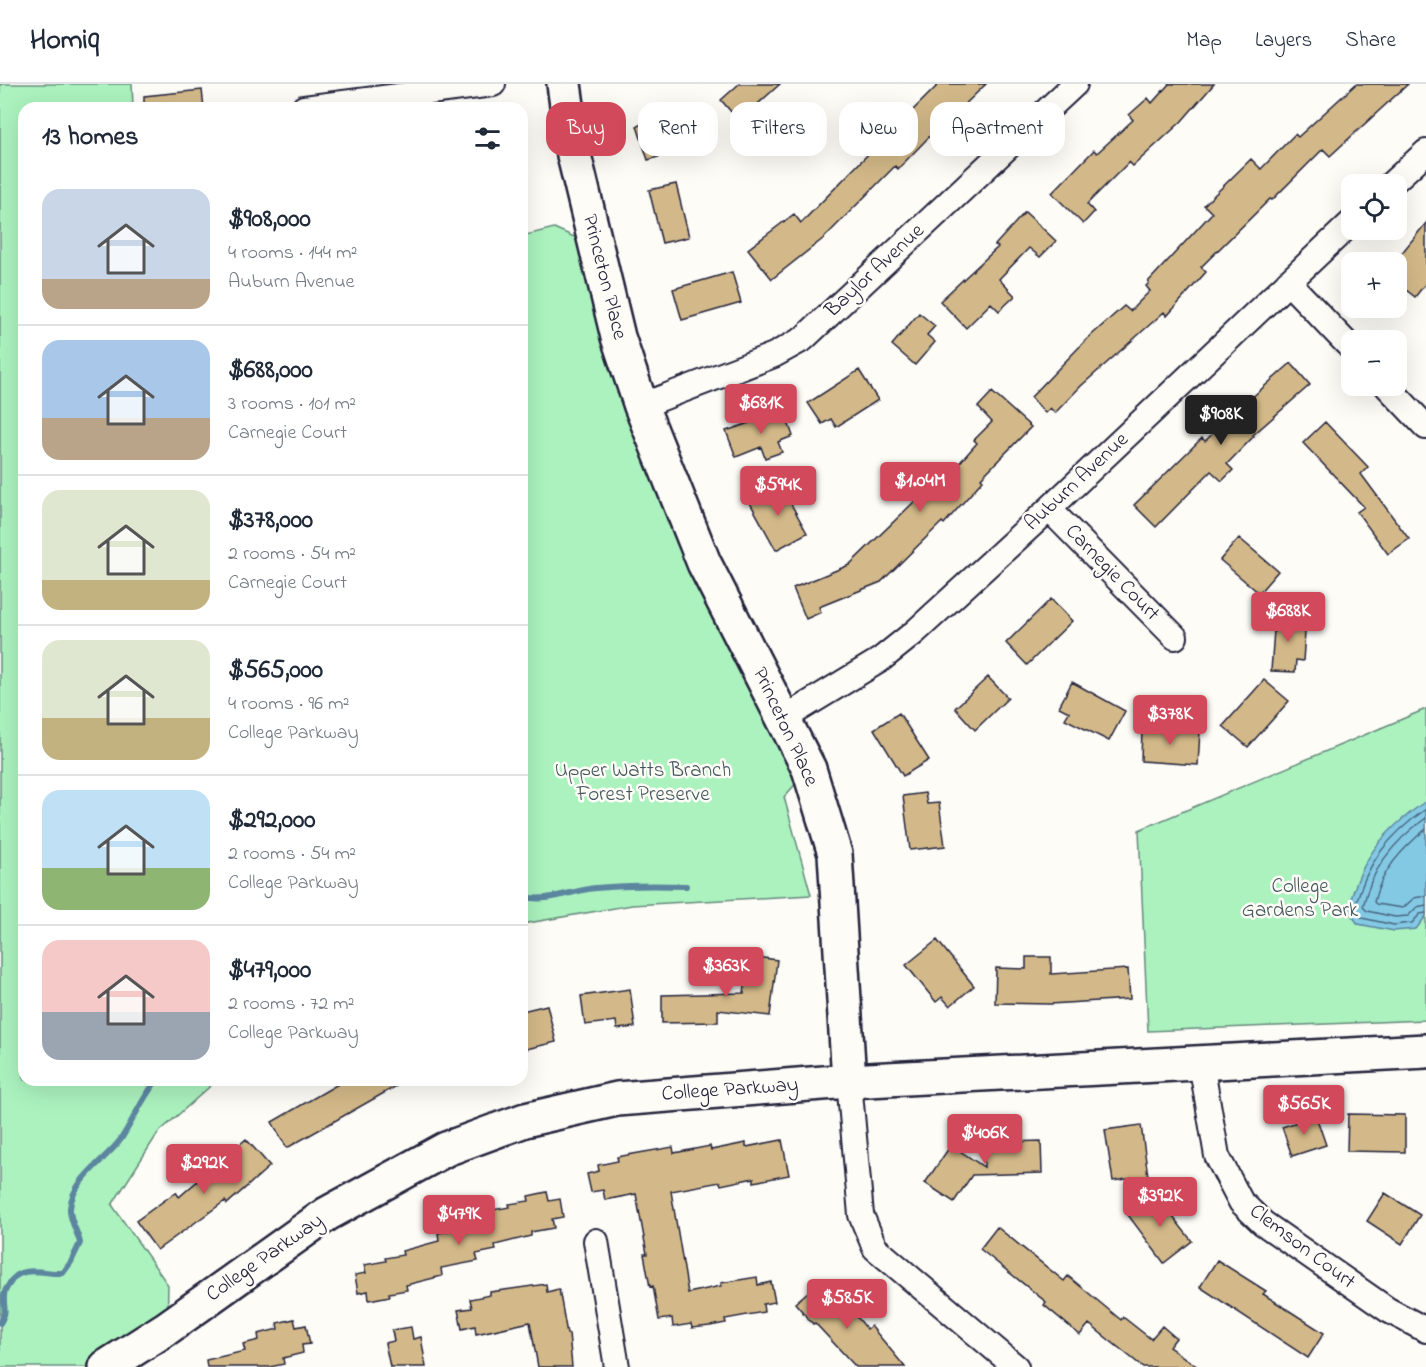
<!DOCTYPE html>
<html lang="en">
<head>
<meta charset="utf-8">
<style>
  body { margin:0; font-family:"Indie Flower",sans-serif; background:#f6f6f7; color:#1f2937; height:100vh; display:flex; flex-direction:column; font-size:22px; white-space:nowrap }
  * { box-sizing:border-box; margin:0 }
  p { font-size:20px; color:#747a83 }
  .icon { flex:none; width:33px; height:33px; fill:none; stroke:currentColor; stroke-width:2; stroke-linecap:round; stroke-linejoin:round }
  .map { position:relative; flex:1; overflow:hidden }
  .drawer { position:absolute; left:18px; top:18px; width:510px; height:984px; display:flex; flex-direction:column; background:#fff; border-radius:18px; box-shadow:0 6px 24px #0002 }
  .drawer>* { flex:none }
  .top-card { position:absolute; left:546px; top:18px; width:570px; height:54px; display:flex; gap:12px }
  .fabs { position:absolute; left:1341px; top:90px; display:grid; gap:12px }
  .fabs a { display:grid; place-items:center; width:66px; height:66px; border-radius:12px; background:#fff; box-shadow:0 6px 24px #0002; font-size:30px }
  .price { position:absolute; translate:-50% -51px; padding:0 14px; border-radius:6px; background:#d1495b; color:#fff; font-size:20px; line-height:39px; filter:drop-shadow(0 2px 3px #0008) }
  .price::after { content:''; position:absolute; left:50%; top:36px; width:18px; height:14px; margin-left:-9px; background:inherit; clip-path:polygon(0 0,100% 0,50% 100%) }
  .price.active { background:#222; color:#fff }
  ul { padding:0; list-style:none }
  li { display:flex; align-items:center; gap:18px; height:150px; padding:0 24px }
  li+li { border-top:2px solid #e0e1e3 }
  li span { display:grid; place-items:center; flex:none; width:168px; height:120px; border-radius:18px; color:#555 }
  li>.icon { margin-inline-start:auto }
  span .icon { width:72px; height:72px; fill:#fffc; stroke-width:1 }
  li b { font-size:26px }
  h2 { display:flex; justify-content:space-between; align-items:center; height:72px; padding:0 24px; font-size:26px }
  .tag { padding:0 21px; border-radius:18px; background:#fff; box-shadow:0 6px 24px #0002; font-size:21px; line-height:54px }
  .tag.active { background:#d1495b; color:#fff }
  header { display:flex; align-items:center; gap:36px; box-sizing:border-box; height:84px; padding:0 30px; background:#fff; border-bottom:2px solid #e0e1e3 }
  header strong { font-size:28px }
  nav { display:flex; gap:33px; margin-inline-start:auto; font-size:21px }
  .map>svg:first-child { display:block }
  .green { fill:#abf2be; stroke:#668a7c; stroke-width:1.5 }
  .water { fill:#83c9e4; stroke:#5c86a0; stroke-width:1.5 }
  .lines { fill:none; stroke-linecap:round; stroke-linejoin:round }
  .shore { stroke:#49657f; stroke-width:1.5 }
  .stream { stroke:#5c86a0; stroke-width:6 }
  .building { fill:#d3b989; stroke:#22223b; stroke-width:1.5 }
  .street-casing { stroke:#22223b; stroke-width:28 }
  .secondary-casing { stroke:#22223b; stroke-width:38 }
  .street { stroke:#fdfcf7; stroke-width:24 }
  .secondary { stroke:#fdfcf7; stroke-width:33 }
  .labels { text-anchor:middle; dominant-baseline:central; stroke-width:5; stroke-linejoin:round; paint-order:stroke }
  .street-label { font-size:21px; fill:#22223b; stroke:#fdfcf7 }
  .park-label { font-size:21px; fill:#44565c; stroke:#fdfcf7 }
</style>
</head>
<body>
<header>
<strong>Homiq</strong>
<nav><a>Map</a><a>Layers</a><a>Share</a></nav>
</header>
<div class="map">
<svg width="1426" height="1283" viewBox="0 0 1426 1283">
  <rect width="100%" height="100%" fill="#fdfcf7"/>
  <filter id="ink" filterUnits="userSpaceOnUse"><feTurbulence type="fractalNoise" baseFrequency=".0167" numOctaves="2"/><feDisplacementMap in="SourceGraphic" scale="12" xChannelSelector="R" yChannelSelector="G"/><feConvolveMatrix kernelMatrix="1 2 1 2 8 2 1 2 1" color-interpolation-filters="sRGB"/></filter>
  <g filter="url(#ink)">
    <path class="green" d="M 0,0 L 132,0 L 133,24 L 24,24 L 24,996 L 217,996 L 158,1049 L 112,1121 L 168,1201 L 167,1244 L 106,1283 L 0,1283 Z
      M 554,144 L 597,163 L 618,253 L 809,685 L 784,713 L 811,811 L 632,821 L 522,840 L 522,152 Z
      M 1426,625 L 1426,936 L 1148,947 L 1139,746 Z"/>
    <path class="water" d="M 1426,717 L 1426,832 L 1416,845 L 1394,847 L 1358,840 L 1348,826 C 1361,774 1382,748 1426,717 Z"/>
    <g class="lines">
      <path class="shore" d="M 1426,725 C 1389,751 1366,779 1355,824 L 1362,834 L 1394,841 L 1412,839 L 1420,830 L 1426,829
        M 1426,734 C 1395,756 1371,785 1363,823 L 1367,827 L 1395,833 L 1408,832 L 1417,823 L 1426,821
        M 1426,745 C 1402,765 1381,787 1374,818 L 1376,820 L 1403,824 L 1414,814 L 1426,812"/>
      <path class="stream" d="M 522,812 C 546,820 572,806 596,804 C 626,801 656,801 686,802
        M 0,1239 C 8,1226 3,1225 4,1212 C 4,1207 7,1203 10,1199 C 20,1180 45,1190 63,1189 L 71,1178 L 80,1159 C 78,1148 69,1136 70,1124 C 73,1094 106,1076 121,1055 C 134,1035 142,1014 157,996"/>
    </g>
    <path class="building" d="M 739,0 L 780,0 L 739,37 L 721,16 Z
      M 939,0 L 986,0 L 956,29 L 954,27 L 898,85 L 895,82 L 824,154 L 772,195 L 748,165 L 794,130 L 801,139 L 875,63 L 871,59 L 883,46 L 888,51 Z
      M 1169,0 L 1214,0 L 1181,38 L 1133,82 L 1129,78 L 1087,120 L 1094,128 L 1083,140 L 1052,109 L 1094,66 L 1097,69 L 1133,36 L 1129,31 L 1148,14 L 1152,19 Z
      M 1356,0 L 1408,0 L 1330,72 L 1323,65 L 1272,116 L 1270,115 L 1201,183 L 1206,188 L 1167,232 L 1164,228 L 1081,302 L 1055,329 L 1050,324 L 1045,329 L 1031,313 L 1086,256 L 1124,222 L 1130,227 L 1150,207 L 1146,202 L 1149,199 L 1148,198 L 1212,129 L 1204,121 L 1251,75 L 1261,85 L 1295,50 L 1298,53 Z
      M 202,6 L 204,24 L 144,24 L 144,12 Z
      M 697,33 L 705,59 L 648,76 L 637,42 L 657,35 L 660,44 Z
      M 676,100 L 689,153 L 662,159 L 649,106 Z
      M 1025,128 L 1056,157 L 1040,173 L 1029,164 L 999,195 L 1015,212 L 999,227 L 991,219 L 966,244 L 940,217 L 998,163 L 995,161 Z
      M 1426,139 L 1426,199 L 1415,213 L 1396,198 L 1396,176 Z
      M 732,188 L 741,219 L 682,236 L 673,205 Z
      M 919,229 L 935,242 L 927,251 L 935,258 L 915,281 L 892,261 Z
      M 1291,279 L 1310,301 L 1253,351 L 1254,352 L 1227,380 L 1233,386 L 1222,397 L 1211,387 L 1156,443 L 1134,421 L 1202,354 L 1205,357 L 1231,332 Z
      M 859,286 L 878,316 L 836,343 L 831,335 L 822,340 L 808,319 Z
      M 992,308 L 1031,343 L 981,394 L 983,396 L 944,440 L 942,438 L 881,498 L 819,523 L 821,528 L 806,535 L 793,504 L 849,481 L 916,416 L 914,414 L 940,385 L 948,392 L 977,359 L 974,356 L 992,338 L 978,323 Z
      M 784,327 L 793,352 L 778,358 L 782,368 L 765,374 L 761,363 L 736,373 L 726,347 Z
      M 1325,338 L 1368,383 L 1361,390 L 1409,455 L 1388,470 L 1357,428 L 1364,423 L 1303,359 Z
      M 780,400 L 807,449 L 776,466 L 749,417 Z
      M 1239,454 L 1278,487 L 1259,509 L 1220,476 Z
      M 1051,515 L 1072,537 L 1027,581 L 1006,559 Z
      M 1275,532 L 1306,534 L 1303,577 L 1296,576 L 1295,588 L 1271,587 Z
      M 988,593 L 1008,614 L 975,646 L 955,624 Z
      M 1264,596 L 1289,617 L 1248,663 L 1223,642 Z
      M 1072,598 L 1125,627 L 1109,657 L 1065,635 L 1069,628 L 1059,623 Z
      M 899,629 L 929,676 L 903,692 L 874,645 Z
      M 1142,644 L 1200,647 L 1198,681 L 1141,677 Z
      M 925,709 L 927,720 L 939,719 L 945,762 L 910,766 L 903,712 Z
      M 937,856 L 974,902 L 950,922 L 942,913 L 936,918 L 906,881 Z
      M 749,872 L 777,876 L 770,932 L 718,926 L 718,938 L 662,939 L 662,911 L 744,909 Z
      M 1026,873 L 1051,873 L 1051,890 L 1128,885 L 1130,915 L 1050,920 L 995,919 L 996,884 L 1026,885 Z
      M 630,905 L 635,943 L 617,945 L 616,937 L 585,941 L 581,912 Z
      M 547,921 L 556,958 L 522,966 L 522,927 Z
      M 345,996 L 407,996 L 287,1064 L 272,1038 Z
      M 1348,1030 L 1405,1031 L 1405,1068 L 1347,1067 Z
      M 1316,1032 L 1326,1061 L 1292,1072 L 1282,1043 Z
      M 1141,1041 L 1148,1092 L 1113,1097 L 1105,1046 Z
      M 246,1055 L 270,1082 L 227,1120 L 225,1117 L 157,1166 L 136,1137 L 176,1108 L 179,1113 Z
      M 782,1056 L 789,1091 L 754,1098 L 754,1094 L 721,1101 L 720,1098 L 671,1107 L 688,1209 L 721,1202 L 721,1199 L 757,1193 L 758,1201 L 771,1198 L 775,1218 L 763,1220 L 764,1228 L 725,1235 L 726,1239 L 710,1242 L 692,1244 L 691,1240 L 673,1243 L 672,1234 L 659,1236 L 653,1202 L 650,1203 L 644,1170 L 647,1170 L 636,1110 L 605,1116 L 603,1106 L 591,1108 L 587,1090 L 599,1087 L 598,1081 L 618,1077 L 617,1073 L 633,1070 L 673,1063 L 674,1069 L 710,1062 L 711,1066 L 746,1059 L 746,1063 Z
      M 1041,1057 L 1042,1089 L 972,1091 L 954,1118 L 925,1099 L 951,1061 L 984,1083 L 984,1059 Z
      M 547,1108 L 549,1117 L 560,1115 L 563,1133 L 552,1135 L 554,1144 L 531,1148 L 531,1152 L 495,1161 L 496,1166 L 476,1170 L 478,1177 L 441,1184 L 442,1192 L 406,1201 L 407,1206 L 389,1209 L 390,1212 L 369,1216 L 368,1207 L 358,1209 L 355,1191 L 366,1189 L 364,1181 L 386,1177 L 385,1174 L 403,1171 L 402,1167 L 439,1157 L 438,1149 L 476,1141 L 474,1134 L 493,1131 L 492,1126 L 510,1123 L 509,1120 L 529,1117 L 528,1112 Z
      M 1385,1109 L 1420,1131 L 1402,1160 L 1367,1137 Z
      M 1155,1110 L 1192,1157 L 1164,1179 L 1128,1131 Z
      M 997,1143 L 1064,1197 L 1068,1192 L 1121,1236 L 1123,1233 L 1151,1255 L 1162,1242 L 1176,1254 L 1169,1263 L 1198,1283 L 1143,1283 L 1089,1240 L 1080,1251 L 1044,1221 L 1046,1218 L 980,1165 Z
      M 1217,1176 L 1266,1207 L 1263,1210 L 1324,1249 L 1308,1274 L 1200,1203 Z
      M 546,1200 L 547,1208 L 559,1205 L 567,1250 L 569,1250 L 572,1283 L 538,1283 L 530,1238 L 476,1250 L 475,1242 L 462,1245 L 458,1226 L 472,1224 L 470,1215 L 490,1211 L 490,1208 Z
      M 816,1201 L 824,1210 L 830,1205 L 842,1219 L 844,1217 L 867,1245 L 871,1242 L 905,1283 L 856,1283 L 815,1239 L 813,1240 L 795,1219 Z
      M 294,1235 L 296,1243 L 306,1241 L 310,1260 L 302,1261 L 303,1269 L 283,1274 L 284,1280 L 270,1283 L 207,1283 L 206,1276 L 245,1267 L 243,1260 L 259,1256 L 258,1250 L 278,1245 L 277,1239 Z
      M 411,1243 L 413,1255 L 421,1253 L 426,1283 L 390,1283 L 385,1259 L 394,1257 L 392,1246 Z"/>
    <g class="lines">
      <defs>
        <path id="street" d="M 304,24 L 493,0
          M 1391,100 L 1426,68
          M 1288,198 L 1352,265
          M 1387,302 L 1426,343
          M 641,322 L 774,271 L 803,255 L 1075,0
          M 1049,425 L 1175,553
          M 783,635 L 880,576 L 915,548 L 1049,425 L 1352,138
          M 1201,979 L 1217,1072 L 1241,1118 L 1263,1139 L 1388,1226 L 1426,1246
          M 849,997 L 861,1131 L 875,1164 L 1016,1283
          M 596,1157 L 617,1283"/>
        <path id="secondary" d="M 564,0 L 574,71 L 618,253 L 641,322 L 704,479 L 809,685 L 835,770 L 849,997
          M 106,1283 L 167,1244 L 327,1130 L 446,1065 L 525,1036 L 617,1015 L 849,997 L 1426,967"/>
      </defs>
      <use href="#street" class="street-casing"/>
      <use href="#secondary" class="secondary-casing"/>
      <use href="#street" class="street"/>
      <use href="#secondary" class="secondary"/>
    </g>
  </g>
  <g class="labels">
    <g class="street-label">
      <text transform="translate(875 187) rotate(-43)">Baylor Avenue</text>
      <text transform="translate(604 193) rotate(76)">Princeton Place</text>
      <text transform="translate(1077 398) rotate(-43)">Auburn Avenue</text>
      <text transform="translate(1112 489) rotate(46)">Carnegie Court</text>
      <text transform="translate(785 643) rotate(65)">Princeton Place</text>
      <text transform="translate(730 1006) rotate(-4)">College Parkway</text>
      <text transform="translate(1302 1163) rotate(37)">Clemson Court</text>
      <text transform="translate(265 1174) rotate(-35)">College Parkway</text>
    </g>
    <g class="park-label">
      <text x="643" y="687">Upper Watts Branch<tspan x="643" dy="24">Forest Preserve</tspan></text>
      <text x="1300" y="803">College<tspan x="1300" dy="24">Gardens Park</tspan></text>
    </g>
  </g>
</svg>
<div class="fabs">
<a><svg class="icon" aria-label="locate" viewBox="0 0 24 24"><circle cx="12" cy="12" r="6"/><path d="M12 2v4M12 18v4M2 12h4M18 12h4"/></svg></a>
<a>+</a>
<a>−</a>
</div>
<b class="price" style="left:761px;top:351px">$681K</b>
<b class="price active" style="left:1221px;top:362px">$908K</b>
<b class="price" style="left:920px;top:429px">$1.04M</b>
<b class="price" style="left:778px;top:433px">$594K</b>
<b class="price" style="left:1288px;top:559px">$688K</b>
<b class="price" style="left:1170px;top:662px">$378K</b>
<b class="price" style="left:726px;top:914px">$363K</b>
<b class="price" style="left:1304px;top:1052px">$565K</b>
<b class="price" style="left:985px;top:1081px">$406K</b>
<b class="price" style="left:204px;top:1111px">$292K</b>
<b class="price" style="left:1160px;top:1144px">$392K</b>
<b class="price" style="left:459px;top:1162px">$479K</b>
<b class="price" style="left:847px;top:1246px">$585K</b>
<div class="top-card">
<a class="tag active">Buy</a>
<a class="tag">Rent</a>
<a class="tag">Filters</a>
<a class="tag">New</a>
<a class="tag">Apartment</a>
</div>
<section class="drawer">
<h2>13 homes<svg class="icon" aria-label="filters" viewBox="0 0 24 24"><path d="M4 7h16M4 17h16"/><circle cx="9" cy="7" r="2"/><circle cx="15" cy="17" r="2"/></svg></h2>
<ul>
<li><span style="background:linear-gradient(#c9d6e8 75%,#b9a48a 0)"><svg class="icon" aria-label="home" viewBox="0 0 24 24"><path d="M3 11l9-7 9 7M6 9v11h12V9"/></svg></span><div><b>$908,000</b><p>4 rooms · 144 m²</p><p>Auburn Avenue</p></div></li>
<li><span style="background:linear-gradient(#a9c7e8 65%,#b9a48a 0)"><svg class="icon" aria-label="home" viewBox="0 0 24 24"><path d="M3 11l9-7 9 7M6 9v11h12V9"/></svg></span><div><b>$688,000</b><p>3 rooms · 101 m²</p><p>Carnegie Court</p></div></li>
<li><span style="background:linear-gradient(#dfe7d0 75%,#c2b280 0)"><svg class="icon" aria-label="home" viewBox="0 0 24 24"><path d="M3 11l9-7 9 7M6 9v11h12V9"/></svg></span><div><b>$378,000</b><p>2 rooms · 54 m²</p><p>Carnegie Court</p></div></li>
<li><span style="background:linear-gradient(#dfe7d0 65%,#c2b280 0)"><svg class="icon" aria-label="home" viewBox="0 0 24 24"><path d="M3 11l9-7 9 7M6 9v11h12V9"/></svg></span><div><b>$565,000</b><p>4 rooms · 96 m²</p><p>College Parkway</p></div></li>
<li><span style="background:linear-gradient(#bfe0f5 65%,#8fb573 0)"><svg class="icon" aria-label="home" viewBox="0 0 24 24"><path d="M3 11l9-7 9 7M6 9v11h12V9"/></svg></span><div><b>$292,000</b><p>2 rooms · 54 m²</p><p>College Parkway</p></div></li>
<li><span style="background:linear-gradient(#f6c9c9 60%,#9aa5b1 0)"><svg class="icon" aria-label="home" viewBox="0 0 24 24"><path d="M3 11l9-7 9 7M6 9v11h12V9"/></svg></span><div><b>$479,000</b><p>2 rooms · 72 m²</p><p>College Parkway</p></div></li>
</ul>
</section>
</div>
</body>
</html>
